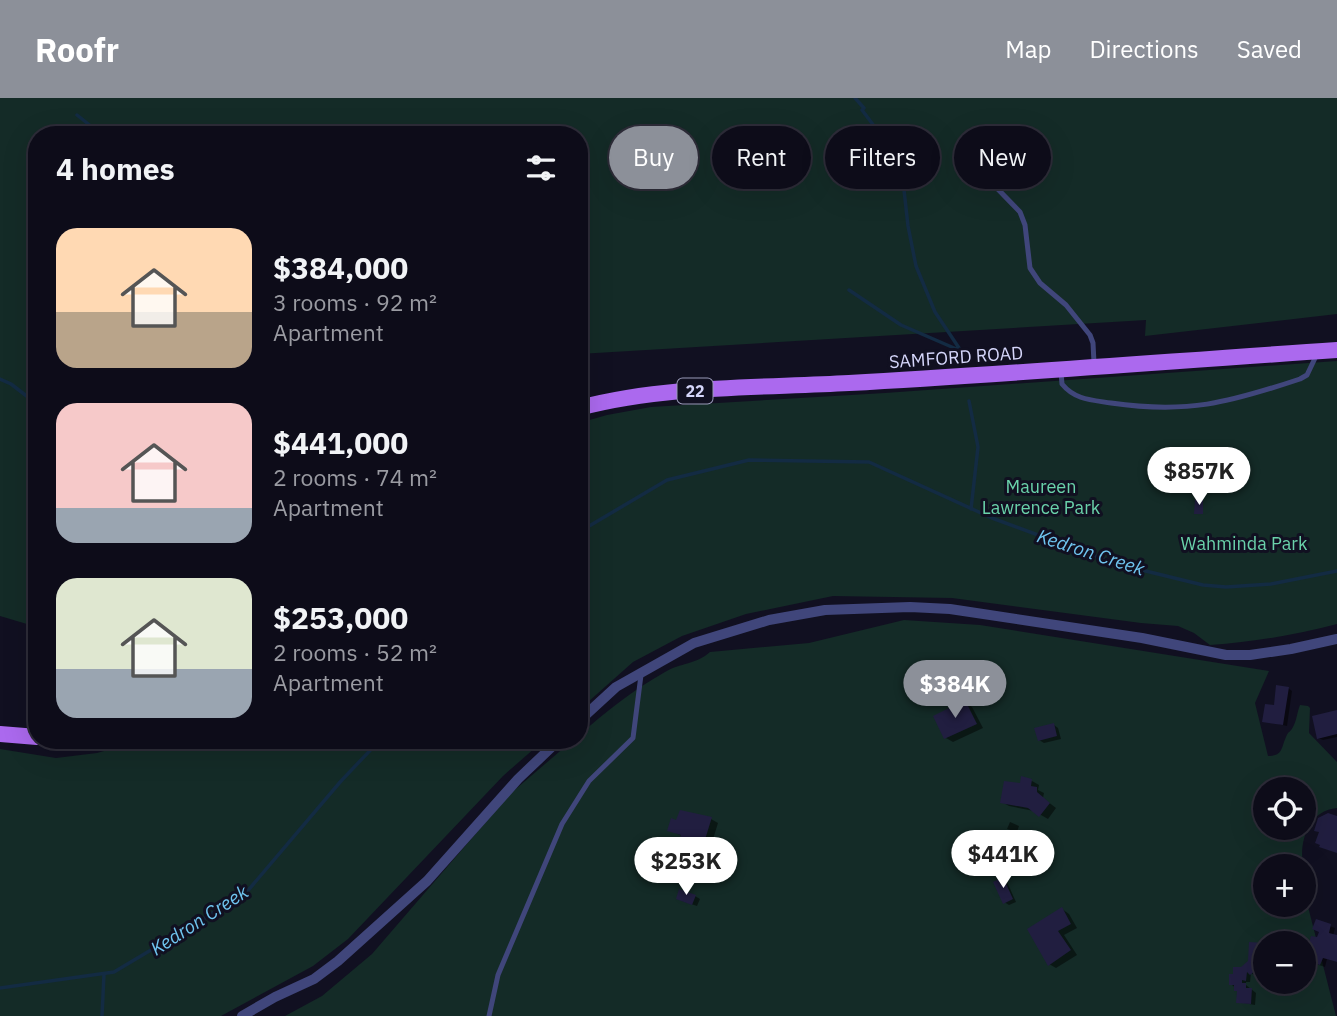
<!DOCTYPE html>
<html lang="en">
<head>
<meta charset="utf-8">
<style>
  body { margin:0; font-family:"IBM Plex Sans",sans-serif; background:#1b1a26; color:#f1f3f6; height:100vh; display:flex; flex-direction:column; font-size:26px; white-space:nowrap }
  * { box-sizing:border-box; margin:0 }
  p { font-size:23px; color:#9a9ba2 }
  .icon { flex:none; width:38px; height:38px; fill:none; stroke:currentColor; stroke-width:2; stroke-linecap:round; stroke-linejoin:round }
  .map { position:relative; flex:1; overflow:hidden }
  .side { position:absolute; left:28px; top:28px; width:560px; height:623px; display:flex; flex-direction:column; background:#0d0c19; border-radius:28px; box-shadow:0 7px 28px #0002,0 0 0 2px #2d2c38 }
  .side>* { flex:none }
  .guide { position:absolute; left:609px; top:28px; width:623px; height:63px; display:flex; gap:14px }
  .fabs { position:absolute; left:1253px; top:679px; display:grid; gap:14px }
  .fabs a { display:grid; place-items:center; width:63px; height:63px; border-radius:50%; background:#0d0c19; box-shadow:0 7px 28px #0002,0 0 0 2px #2d2c38; font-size:35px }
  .price { position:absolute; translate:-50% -60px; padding:0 16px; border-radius:24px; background:#fff; color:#222; font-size:23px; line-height:46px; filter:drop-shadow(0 2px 4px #0008) }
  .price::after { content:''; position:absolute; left:50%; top:42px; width:21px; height:16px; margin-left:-10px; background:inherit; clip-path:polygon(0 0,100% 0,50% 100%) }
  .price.active { background:#8c9099; color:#fff }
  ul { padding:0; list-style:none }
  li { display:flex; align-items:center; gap:21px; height:175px; padding:0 28px }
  li span { display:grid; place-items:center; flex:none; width:196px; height:140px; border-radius:21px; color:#555 }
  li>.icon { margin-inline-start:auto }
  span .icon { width:84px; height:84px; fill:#fffc; stroke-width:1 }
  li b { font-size:30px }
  h2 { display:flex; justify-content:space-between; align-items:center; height:84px; padding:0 28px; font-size:30px }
  .pill { padding:0 24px; border-radius:32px; background:#0d0c19; box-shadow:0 7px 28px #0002,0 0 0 2px #2d2c38; font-size:24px; line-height:63px }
  .pill.active { background:#8c9099; color:#fff }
  header { display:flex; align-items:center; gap:42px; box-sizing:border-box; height:98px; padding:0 35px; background:#8c9099; color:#fff }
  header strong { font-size:33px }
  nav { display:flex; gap:38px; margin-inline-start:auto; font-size:24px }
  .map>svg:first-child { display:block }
  .green { fill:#142b27; fill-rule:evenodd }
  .shadow { fill:#0007 }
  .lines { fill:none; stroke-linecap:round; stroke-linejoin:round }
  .stream { stroke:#132b43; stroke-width:3.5 }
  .building { fill:#211e40 }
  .lane { stroke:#40467b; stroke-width:5 }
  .street { stroke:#40467b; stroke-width:10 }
  .primary { stroke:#ab69ee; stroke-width:16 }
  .labels { text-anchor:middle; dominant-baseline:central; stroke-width:6; stroke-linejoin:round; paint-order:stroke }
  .shield { fill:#111021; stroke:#9a9bb9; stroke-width:2 }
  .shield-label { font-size:16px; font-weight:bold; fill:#d5d6fa }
  .street-label { font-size:18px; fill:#d5d6fa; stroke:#111021 }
  .park-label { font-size:18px; fill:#6ad2aa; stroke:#111021 }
  .water-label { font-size:19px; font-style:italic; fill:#6fc4ef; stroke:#111021 }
</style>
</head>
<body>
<header>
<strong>Roofr</strong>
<nav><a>Map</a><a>Directions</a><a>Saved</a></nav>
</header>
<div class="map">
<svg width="1337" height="918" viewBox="0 0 1337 918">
  <rect width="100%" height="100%" fill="#111021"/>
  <path class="green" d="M 0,0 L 1337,0 L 1337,216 L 1145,238 L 1146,222 L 579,256 L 579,37 L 37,37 L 37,529 L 0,518 Z
    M 1337,263 L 1337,526 C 1294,537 1254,544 1210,547 L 1194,535 L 1178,528 L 1141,525 L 952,500 L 833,498 L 746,516 L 682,538 L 633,564 L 579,612 L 579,325 L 607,317 L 651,309 L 885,295 Z
    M 904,522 L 980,527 L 1269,573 L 1255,605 L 1268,658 C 1283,658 1281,650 1286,639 C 1289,632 1289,636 1293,629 C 1297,622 1297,614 1300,607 L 1308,608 L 1310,610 L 1309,635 L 1337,664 L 1337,710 C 1308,713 1299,743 1303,768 L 1265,768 L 1265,807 L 1304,807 L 1304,793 L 1336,918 L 285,918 L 322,898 L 372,856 L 510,696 L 573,642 L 579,642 L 579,637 C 607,613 633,592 665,574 C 680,565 697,566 710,554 L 809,545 ZM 1265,691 L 1304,691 L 1304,730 L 1265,730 ZM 1265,845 L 1304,845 L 1304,884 L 1265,884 Z
    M 143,642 L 544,642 L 503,678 L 348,841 L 313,868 L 221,918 L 0,918 L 0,651 L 56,660 L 97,655 Z"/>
  <path class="shadow" d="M 1288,590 L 1292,593 L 1287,628 L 1264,623 Z
    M 965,604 L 972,609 L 983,630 L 953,644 L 946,640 Z
    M 1337,614 L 1337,639 L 1323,642 L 1318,640 Z
    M 1054,627 L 1058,630 L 1061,641 L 1044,645 L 1039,642 Z
    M 1032,683 L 1039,687 L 1038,692 L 1044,695 L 1043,700 L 1056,710 L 1048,721 L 1034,713 L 1009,708 L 1002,704 L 1021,687 Z
    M 711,721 L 718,725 L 706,764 L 675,752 L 682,738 L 669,732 Z
    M 1010,724 L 1019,728 L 1017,734 L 1007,731 Z
    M 1033,745 L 1044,755 L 1043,760 L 1007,750 Z
    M 1002,781 L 1007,784 L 1016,804 L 1009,807 L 1004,804 Z
    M 695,798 L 700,801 L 697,808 L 682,803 Z
    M 1062,811 L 1069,816 L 1077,830 L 1064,837 L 1077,857 L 1056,870 L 1049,866 Z
    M 1316,823 L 1335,830 L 1333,838 L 1337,839 L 1337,864 L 1327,861 L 1325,869 L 1310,864 L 1321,834 Z
    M 1250,846 L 1265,847 L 1265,871 L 1254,871 L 1258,876 L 1256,878 L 1251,875 L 1250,884 L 1246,884 L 1246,887 L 1256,895 L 1255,907 L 1238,904 L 1239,893 L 1231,886 L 1250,864 Z"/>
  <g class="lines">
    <path class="stream" d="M 855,0 L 864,10 L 862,12 L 890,49 L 902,74 L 908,128 L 916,168 L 935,214 L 961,253
      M 77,17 L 102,37
      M 849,192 L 901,227 L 961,253
      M 0,281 L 11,286 L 37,306
      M 969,303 L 978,349 L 971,411
      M 579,434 L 667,382 L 749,362 L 869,364 L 992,420 L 1117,466 L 1203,487 L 1226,489 L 1271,486 L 1337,473
      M 0,890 L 114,874 L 245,796 L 341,683 L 380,642
      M 102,918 L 104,876"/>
  </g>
  <path class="building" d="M 1195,401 L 1203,402 L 1203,416 L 1194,416 Z
    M 1276,587 L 1289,589 L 1283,627 L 1262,624 L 1265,606 L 1274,607 Z
    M 965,602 L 977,626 L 944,641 L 933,618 Z
    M 1337,612 L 1337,636 L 1317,641 L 1312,618 Z
    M 1054,625 L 1057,638 L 1038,643 L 1034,630 Z
    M 1021,678 L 1032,681 L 1031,688 L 1037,689 L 1037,694 L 1050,705 L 1039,719 L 1028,710 L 1000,705 L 1004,683 L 1020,685 Z
    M 680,712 L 712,719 L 699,761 L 673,753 L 681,737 L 667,733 L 671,720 L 676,722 Z
    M 1328,715 L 1337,718 L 1337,755 L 1319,749 L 1320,747 L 1315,745 L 1319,734 L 1314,733 L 1318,720 Z
    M 1009,737 L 1033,743 L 1040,752 L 1038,759 L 1005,751 Z
    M 1003,779 L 1013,801 L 1003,806 L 993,784 Z
    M 679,791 L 696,797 L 692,807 L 676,801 Z
    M 1062,809 L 1071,826 L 1058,833 L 1071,852 L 1048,868 L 1027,831 Z
    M 1316,821 L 1331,826 L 1329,835 L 1337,837 L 1337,864 L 1323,860 L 1320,867 L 1304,862 L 1311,838 L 1317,839 L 1319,834 L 1312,831 Z
    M 1249,844 L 1265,845 L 1265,870 L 1252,869 L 1255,873 L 1250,877 L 1247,874 L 1246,883 L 1242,882 L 1242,885 L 1246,885 L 1246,890 L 1252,890 L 1251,906 L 1236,905 L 1237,893 L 1234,893 L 1234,887 L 1229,887 L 1229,876 L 1233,876 L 1233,869 L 1241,869 L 1248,863 Z"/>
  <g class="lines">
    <path class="lane" d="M 984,61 L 988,81 L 1020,114 L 1025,127 L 1030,170 L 1040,185 L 1066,207 L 1090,237 L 1093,245 L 1094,265
      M 1061,274 L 1062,286 C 1075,302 1092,302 1111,305 C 1187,316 1228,305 1300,281 L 1307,277 L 1317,256
      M 489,918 L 498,877 L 562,726 L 589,683 L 633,640 L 641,577"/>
    <path class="street" d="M 579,623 L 616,589 L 694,545 L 769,522 L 825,512 L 910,509 L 950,511 L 1142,540 L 1226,557 L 1250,557 L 1291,551 L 1337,541
      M 242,918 L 275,899 L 314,881 L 338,863 L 427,783 L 518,681 L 559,642"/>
    <path class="primary" d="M 579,310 C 666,287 759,290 849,285 C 1012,276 1174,263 1337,252
      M 0,636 L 37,639"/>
  </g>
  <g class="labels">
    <rect class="shield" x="677.5" y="280.5" width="35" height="25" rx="5"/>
    <g class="shield-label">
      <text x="695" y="293">22</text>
    </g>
    <g class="street-label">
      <text transform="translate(956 259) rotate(-4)">SAMFORD ROAD</text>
    </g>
    <g class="park-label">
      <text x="1041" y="388">Maureen<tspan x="1041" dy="21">Lawrence Park</tspan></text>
      <text x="1244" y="445">Wahminda Park</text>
    </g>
    <g class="water-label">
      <text transform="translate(1091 454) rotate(18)">Kedron Creek</text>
      <text transform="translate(199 822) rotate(-33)">Kedron Creek</text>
    </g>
  </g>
</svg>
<div class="fabs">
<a><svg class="icon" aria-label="locate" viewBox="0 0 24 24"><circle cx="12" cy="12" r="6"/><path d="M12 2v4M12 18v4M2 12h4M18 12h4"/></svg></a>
<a>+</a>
<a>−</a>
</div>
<b class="price" style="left:1199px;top:409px">$857K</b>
<b class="price active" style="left:955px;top:622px">$384K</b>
<b class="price" style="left:1003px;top:792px">$441K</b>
<b class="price" style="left:686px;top:799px">$253K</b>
<div class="guide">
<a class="pill active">Buy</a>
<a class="pill">Rent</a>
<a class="pill">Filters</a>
<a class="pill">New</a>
</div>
<section class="side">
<h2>4 homes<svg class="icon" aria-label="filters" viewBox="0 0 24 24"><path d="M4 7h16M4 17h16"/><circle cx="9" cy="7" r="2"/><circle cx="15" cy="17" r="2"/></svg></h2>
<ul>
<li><span style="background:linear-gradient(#ffd9b3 60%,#b9a48a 0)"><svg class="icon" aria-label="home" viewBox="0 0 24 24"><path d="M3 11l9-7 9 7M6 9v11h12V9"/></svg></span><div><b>$384,000</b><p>3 rooms · 92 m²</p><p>Apartment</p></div></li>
<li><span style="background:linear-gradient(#f6c9c9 75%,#9aa5b1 0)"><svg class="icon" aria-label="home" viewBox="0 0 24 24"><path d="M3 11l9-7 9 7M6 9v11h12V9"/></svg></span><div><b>$441,000</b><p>2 rooms · 74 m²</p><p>Apartment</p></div></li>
<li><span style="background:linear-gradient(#dfe7d0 65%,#9aa5b1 0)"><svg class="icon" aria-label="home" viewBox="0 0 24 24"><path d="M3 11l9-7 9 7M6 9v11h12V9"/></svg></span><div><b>$253,000</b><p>2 rooms · 52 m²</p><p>Apartment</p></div></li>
</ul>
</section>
</div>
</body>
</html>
